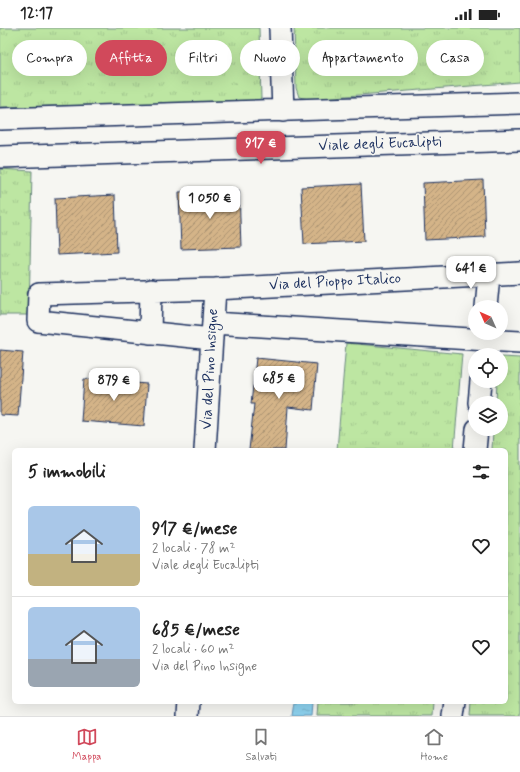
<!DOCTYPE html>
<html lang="it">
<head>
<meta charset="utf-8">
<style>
  body { margin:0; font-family:Mynerve,sans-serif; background:#f6f6f6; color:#222; height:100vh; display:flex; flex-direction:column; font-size:15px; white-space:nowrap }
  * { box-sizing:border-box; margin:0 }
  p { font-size:13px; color:#767676 }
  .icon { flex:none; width:22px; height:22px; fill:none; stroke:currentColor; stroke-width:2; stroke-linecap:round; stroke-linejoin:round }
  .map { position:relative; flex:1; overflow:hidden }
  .sheet { position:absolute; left:12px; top:420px; width:496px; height:256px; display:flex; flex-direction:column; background:#fff; border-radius:6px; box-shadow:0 4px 16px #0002 }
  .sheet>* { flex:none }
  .top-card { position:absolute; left:12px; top:12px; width:496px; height:36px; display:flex; gap:8px }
  .needle { width:26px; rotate:315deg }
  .controls { position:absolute; left:468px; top:272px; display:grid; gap:8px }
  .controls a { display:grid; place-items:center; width:40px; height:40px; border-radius:50%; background:#fff; box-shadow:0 4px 16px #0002; font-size:20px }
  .price { position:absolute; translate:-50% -34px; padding:0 9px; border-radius:8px; background:#fff; color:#222; font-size:13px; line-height:26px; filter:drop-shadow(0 1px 2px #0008) }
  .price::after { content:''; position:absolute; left:50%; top:24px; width:12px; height:9px; margin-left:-6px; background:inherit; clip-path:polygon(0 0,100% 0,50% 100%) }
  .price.selected { background:#d1495b; color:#fff }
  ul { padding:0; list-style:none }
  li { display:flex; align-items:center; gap:12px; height:100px; padding:0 16px }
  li+li { border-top:1px solid #e0e0e0 }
  li span { display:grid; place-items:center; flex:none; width:112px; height:80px; border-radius:6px; color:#555 }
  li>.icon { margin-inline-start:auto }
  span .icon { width:48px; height:48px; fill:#fffc; stroke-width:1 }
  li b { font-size:17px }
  h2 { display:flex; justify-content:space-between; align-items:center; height:48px; padding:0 16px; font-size:17px }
  .tag { padding:0 14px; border-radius:18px; background:#fff; box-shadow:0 4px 16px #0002; font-size:14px; line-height:36px }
  .tag.selected { background:#d1495b; color:#fff }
  .status { display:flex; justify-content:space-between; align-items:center; height:28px; padding:0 20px; background:#fff; direction:ltr }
  .status svg { height:11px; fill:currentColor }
  .menu { display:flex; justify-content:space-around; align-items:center; height:56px; border-top:1px solid #e0e0e0; background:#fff; font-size:11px; color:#767676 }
  .menu a { display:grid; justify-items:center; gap:2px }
  .menu .selected { color:#d1495b }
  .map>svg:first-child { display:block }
  .grass { fill:url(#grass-tufts); stroke:#6c8a80 }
  .water { fill:url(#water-ripples); stroke:#5f91b5 }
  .building { fill:url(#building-hatch); stroke:#1b2f5e }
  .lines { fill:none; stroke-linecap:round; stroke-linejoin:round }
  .street-casing { stroke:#1b2f5e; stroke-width:24 }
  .street { stroke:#f6f6f2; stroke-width:21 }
  .labels { text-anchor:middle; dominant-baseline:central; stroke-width:3; stroke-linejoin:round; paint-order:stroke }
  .street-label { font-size:15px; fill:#1b2f5e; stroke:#f6f6f2 }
</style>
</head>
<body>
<div class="status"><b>12:17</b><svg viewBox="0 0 49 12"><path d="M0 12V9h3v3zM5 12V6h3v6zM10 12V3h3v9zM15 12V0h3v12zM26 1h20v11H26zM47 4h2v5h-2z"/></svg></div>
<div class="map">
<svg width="520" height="688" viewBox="0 0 520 688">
  <defs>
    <pattern id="grass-tufts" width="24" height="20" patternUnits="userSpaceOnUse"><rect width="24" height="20" fill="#bde6a2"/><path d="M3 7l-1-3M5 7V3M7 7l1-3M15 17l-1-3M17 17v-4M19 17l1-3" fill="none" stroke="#a2c68e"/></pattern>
    <pattern id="water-ripples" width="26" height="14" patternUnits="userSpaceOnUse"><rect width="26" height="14" fill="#8dd2ef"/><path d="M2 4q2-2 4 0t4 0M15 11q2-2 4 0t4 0" fill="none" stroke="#79b5cf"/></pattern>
    <pattern id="building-hatch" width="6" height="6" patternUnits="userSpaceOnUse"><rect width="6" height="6" fill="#d4b488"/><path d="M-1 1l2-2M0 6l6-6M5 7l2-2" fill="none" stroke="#ab9372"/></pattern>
  </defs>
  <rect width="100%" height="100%" fill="#f6f6f2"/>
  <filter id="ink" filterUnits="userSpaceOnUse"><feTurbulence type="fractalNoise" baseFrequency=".025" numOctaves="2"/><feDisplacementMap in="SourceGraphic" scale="8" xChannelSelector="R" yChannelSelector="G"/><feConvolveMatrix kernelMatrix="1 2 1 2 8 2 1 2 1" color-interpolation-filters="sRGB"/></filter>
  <g filter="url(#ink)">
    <path class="grass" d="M 0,0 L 259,0 L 261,71 L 247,75 L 0,79 Z
      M 294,0 L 520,0 L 520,54 L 309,71 L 299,69 L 296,60 Z
      M 0,141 L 32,143 L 29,287 L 0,287 Z
      M 346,315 L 462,326 L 454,422 L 337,422 Z
      M 501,329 L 520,330 L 520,688 L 470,688 L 471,674 L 506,674 L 506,422 L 492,422 L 493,401 L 501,401 L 501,375 L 496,375 L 497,353 L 501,353 Z
      M 318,674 L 433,674 L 432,688 L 317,688 Z"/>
    <path class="water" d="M 294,674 L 312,674 L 311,688 L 292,688 Z"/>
    <path class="building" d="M 483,152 L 485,209 L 425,212 L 423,155 Z
      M 361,156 L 364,213 L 304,216 L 301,159 Z
      M 239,162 L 241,219 L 181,221 L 179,164 Z
      M 115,167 L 117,224 L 57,227 L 55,170 Z
      M 0,322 L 23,324 L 18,388 L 0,387 Z
      M 256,330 L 317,336 L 313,382 L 288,379 L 285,422 L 249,422 L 254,376 L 251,376 Z
      M 84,351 L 147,356 L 144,398 L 81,393 Z"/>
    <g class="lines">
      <defs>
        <path id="street" d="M 280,0 L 283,83
          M 0,91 L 520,75
          M 0,129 L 520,112
          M 486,279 L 489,247
          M 213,295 L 520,314
          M 150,305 L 151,262
          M 212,311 L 38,293 L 39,266 L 215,261 L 520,245
          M 479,375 L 481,353
          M 205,422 L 215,261
          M 475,422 L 477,401
          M 188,688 L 189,674
          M 453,688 L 455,674"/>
      </defs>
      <use href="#street" class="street-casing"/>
      <use href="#street" class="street"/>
    </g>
  </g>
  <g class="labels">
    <g class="street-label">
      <text transform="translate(380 116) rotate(-2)">Viale degli Eucalipti</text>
      <text transform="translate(335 254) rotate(-3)">Via del Pioppo Italico</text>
      <text transform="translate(210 341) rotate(-87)">Via del Pino Insigne</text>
    </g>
  </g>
</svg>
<div class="controls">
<a><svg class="needle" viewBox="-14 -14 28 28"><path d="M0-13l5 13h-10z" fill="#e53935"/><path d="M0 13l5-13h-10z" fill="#767676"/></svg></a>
<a><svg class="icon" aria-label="locate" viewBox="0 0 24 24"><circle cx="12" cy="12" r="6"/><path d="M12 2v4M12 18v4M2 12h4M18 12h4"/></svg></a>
<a><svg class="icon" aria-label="layers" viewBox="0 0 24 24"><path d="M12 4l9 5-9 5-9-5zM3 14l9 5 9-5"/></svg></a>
</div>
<b class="price selected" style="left:261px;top:137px">917 €</b>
<b class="price" style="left:210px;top:192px">1 050 €</b>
<b class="price" style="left:471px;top:262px">641 €</b>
<b class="price" style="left:279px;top:372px">685 €</b>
<b class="price" style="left:114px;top:374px">879 €</b>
<div class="top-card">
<a class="tag">Compra</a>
<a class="tag selected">Affitta</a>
<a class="tag">Filtri</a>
<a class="tag">Nuovo</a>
<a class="tag">Appartamento</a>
<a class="tag">Casa</a>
</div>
<section class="sheet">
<h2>5 immobili<svg class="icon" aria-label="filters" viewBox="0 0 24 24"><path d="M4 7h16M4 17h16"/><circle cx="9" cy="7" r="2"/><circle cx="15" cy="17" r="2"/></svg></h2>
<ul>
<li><span style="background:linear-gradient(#a9c7e8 60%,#c2b280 0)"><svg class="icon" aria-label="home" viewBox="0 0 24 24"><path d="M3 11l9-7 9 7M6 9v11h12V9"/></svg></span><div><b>917 €/mese</b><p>2 locali · 78 m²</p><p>Viale degli Eucalipti</p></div><svg class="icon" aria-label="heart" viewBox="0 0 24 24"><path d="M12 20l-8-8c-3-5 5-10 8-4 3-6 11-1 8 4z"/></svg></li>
<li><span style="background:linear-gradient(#a9c7e8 65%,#9aa5b1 0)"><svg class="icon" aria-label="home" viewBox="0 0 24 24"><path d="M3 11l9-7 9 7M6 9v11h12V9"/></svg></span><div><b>685 €/mese</b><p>2 locali · 60 m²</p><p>Via del Pino Insigne</p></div><svg class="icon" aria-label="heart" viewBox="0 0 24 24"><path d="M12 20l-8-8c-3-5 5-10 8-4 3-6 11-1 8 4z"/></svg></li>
</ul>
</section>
</div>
<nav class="menu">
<a class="selected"><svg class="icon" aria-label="map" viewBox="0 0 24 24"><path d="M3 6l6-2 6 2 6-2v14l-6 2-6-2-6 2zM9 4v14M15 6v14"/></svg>Mappa</a>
<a><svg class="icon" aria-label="saved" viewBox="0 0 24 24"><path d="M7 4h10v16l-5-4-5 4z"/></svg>Salvati</a>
<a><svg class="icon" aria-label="home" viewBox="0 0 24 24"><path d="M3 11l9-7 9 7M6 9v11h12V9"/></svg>Home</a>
</nav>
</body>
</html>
